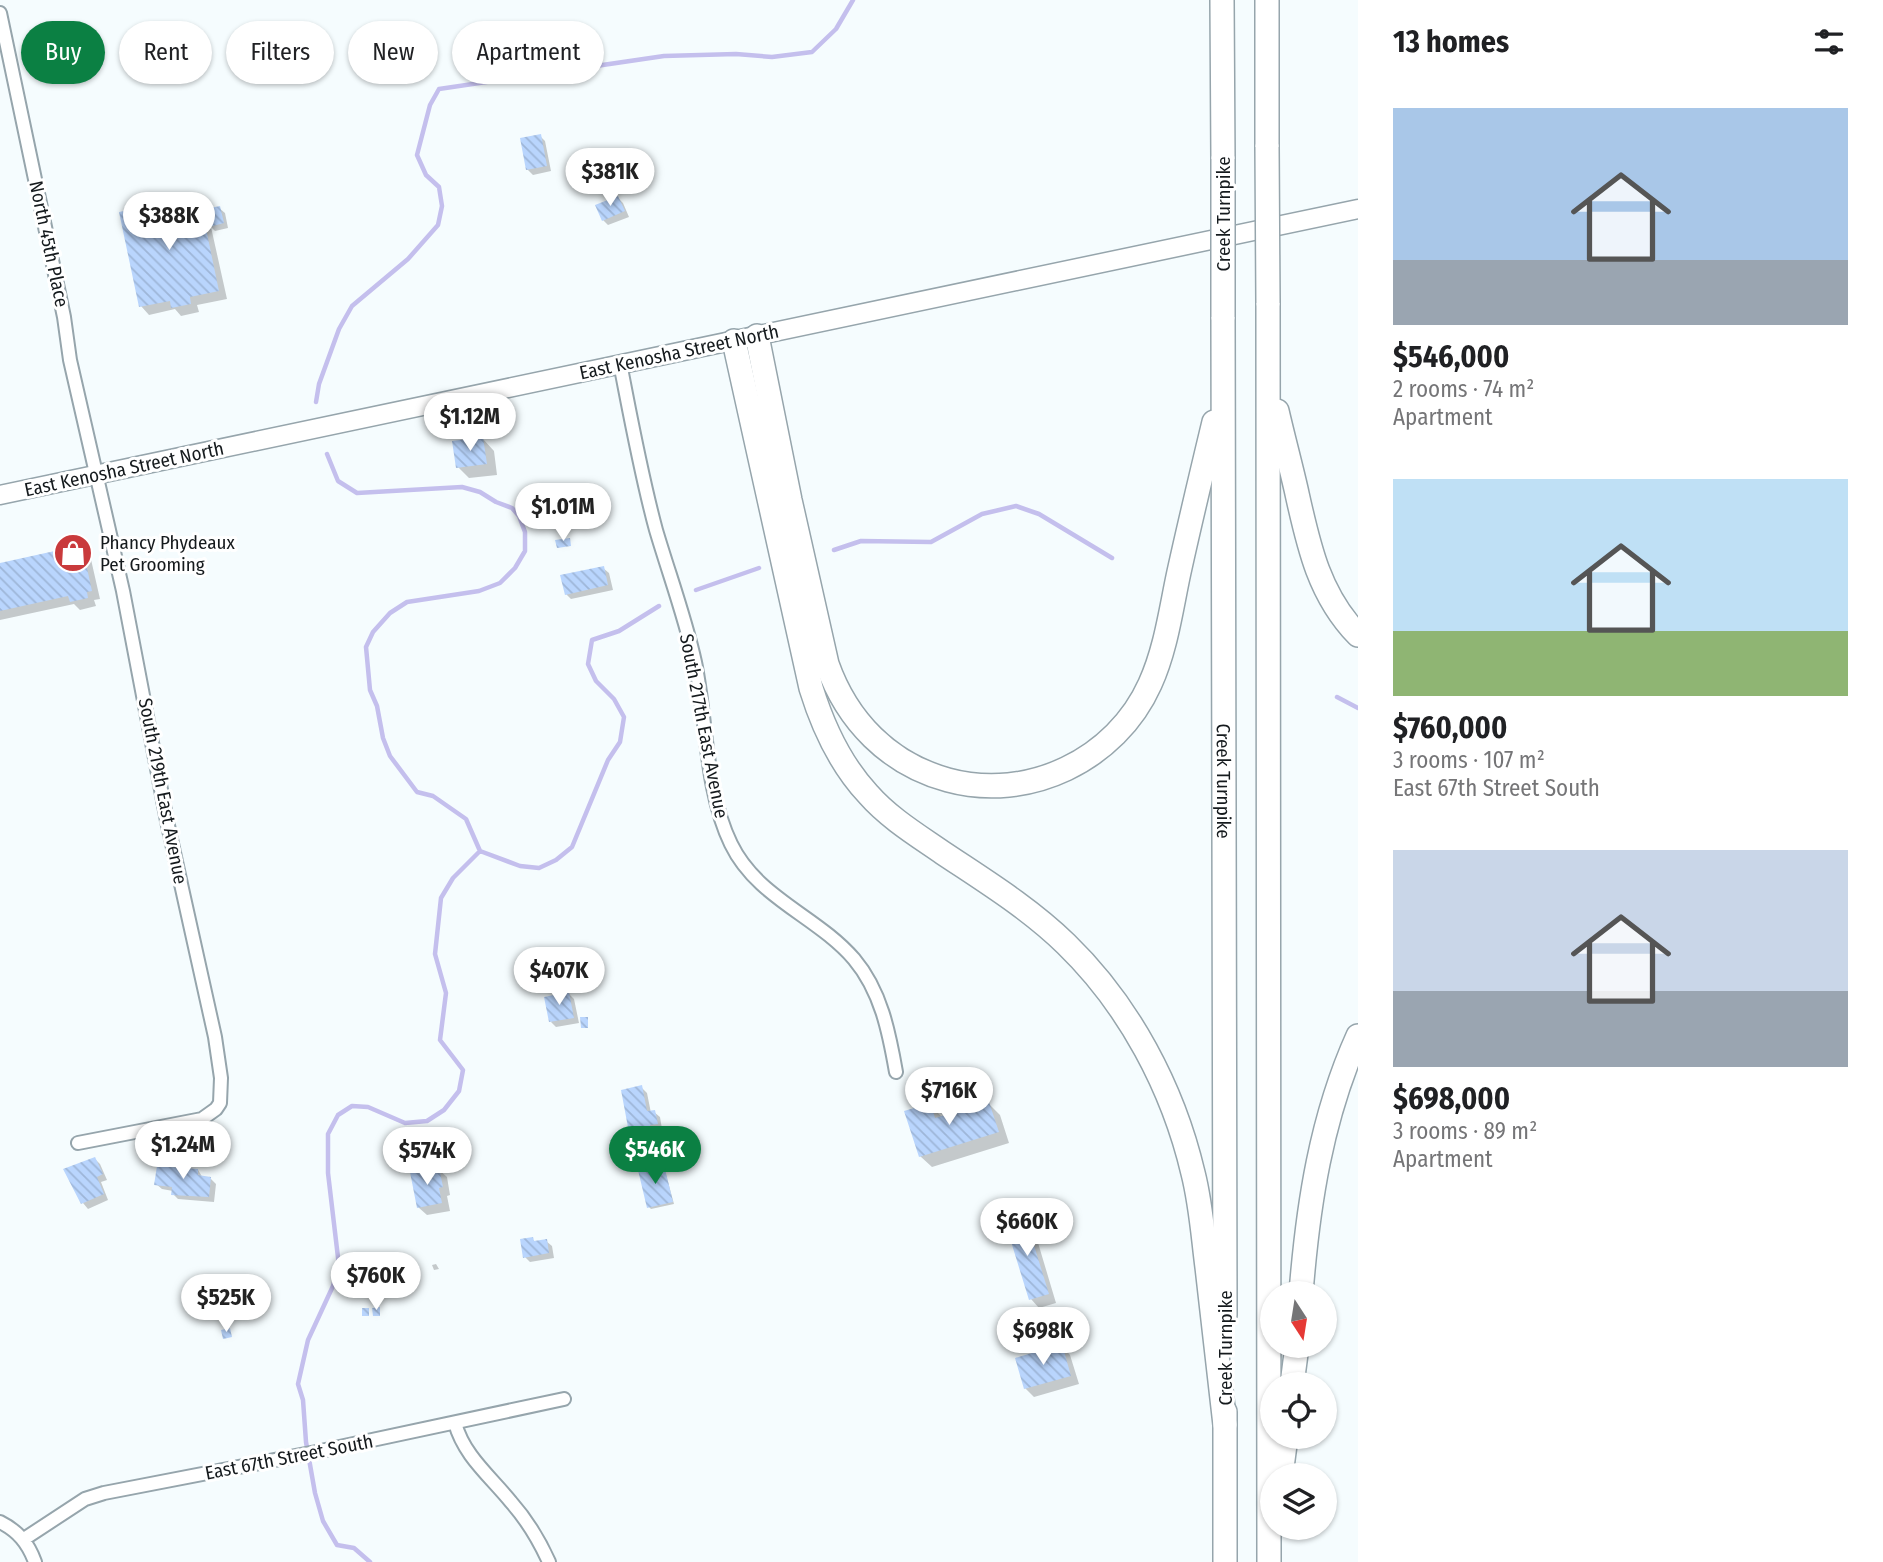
<!DOCTYPE html>
<html lang="en">
<head>
<meta charset="utf-8">
<style>
  body { margin:0; font-family:"Fira Sans Condensed",sans-serif; background:#f6f6f6; color:#202124; height:100vh; display:flex; flex-direction:column; font-size:26px; white-space:nowrap }
  * { box-sizing:border-box; margin:0 }
  p { font-size:23px; color:#757577 }
  .icon { flex:none; width:38px; height:38px; fill:none; stroke:currentColor; stroke-width:2; stroke-linecap:round; stroke-linejoin:round }
  .map { position:relative; flex:1; overflow:hidden }
  .details { display:flex; flex-direction:column; background:#fff; width:525px }
  .details>* { flex:none }
  .hud { position:absolute; left:21px; top:21px; width:665px; height:63px; display:flex; gap:14px }
  .needle { width:46px; rotate:168deg }
  .buttons { position:absolute; left:1260px; top:1281px; display:grid; gap:14px }
  .buttons a { display:grid; place-items:center; width:77px; height:77px; border-radius:50%; background:#fff; box-shadow:0 2px 5px #0004; font-size:35px }
  .price { position:absolute; translate:-50% -60px; padding:0 16px; border-radius:24px; background:#fff; color:#222; font-size:23px; line-height:46px; filter:drop-shadow(0 2px 4px #0008) }
  .price::after { content:''; position:absolute; left:50%; top:42px; width:21px; height:16px; margin-left:-10px; background:inherit; clip-path:polygon(0 0,100% 0,50% 100%) }
  .price.selected { background:#0b8043; color:#fff }
  ul { padding:0; list-style:none }
  li { display:grid; align-content:center; gap:14px; height:371px; padding:0 35px }
  li span { display:grid; place-items:center; height:217px; border-radius:0px; color:#555 }
  li>.icon { margin-inline-start:auto }
  span .icon { width:126px; height:126px; fill:#fffc; stroke-width:1 }
  li b { font-size:30px }
  h2 { display:flex; justify-content:space-between; align-items:center; height:84px; padding:0 35px; font-size:30px }
  .chip { padding:0 24px; border-radius:32px; background:#fff; box-shadow:0 2px 5px #0004; font-size:24px; line-height:63px }
  .chip.selected { background:#0b8043; color:#fff }
  main { display:flex; flex:1; min-height:0 }
  .map>svg:first-child { display:block }
  .shadow { fill:#0003 }
  .lines { fill:none; stroke-linecap:round; stroke-linejoin:round }
  .stream { stroke:#c4bfed; stroke-width:4.5 }
  .building { fill:url(#building-back-hatch) }
  .street-casing { stroke:#96a5ac; stroke-width:16 }
  .secondary-casing { stroke:#96a5ac; stroke-width:21 }
  .highway-casing { stroke:#96a5ac; stroke-width:26 }
  .street { stroke:#fff; stroke-width:12 }
  .secondary { stroke:#fff; stroke-width:18 }
  .highway { stroke:#fff; stroke-width:23 }
  .highway-bridge-casing { stroke:#96a5ac; stroke-width:26; stroke-linecap:butt }
  .highway-bridge { stroke:#fff; stroke-width:23 }
  .labels { text-anchor:middle; dominant-baseline:central; stroke-width:6; stroke-linejoin:round; paint-order:stroke }
  .street-label { font-size:19px; fill:#151a1d; stroke:#fff }
  .poi-label { font-size:19px; fill:#151a1d; stroke:#fff; text-anchor:start }
</style>
</head>
<body>
<main>
<div class="map">
<svg width="1358" height="1562" viewBox="0 0 1358 1562">
  <defs>
    <pattern id="building-back-hatch" width="6" height="6" patternUnits="userSpaceOnUse" patternTransform="scale(1.75)"><rect width="6" height="6" fill="#b9d5fd"/><path d="M-1 5l2 2M0 0l6 6M5-1l2 2" fill="none" stroke="#9eb6d8"/></pattern>
  </defs>
  <rect width="100%" height="100%" fill="#f5fcfe"/>
  <path class="shadow" d="M 540,136 L 545,141 L 551,171 L 533,175 L 527,169 Z
    M 198,197 L 207,205 L 208,210 L 219,208 L 225,213 L 228,228 L 215,231 L 211,227 L 227,299 L 197,305 L 199,312 L 181,316 L 175,309 L 149,315 L 141,306 Z
    M 618,198 L 623,203 L 629,217 L 608,225 L 603,220 Z
    M 483,439 L 494,451 L 497,475 L 469,478 L 458,467 Z
    M 82,547 L 90,555 L 100,599 L 94,600 L 96,606 L 80,610 L 74,604 L 0,620 L 0,565 Z
    M 603,568 L 609,573 L 613,590 L 571,599 L 566,594 Z
    M 569,994 L 574,999 L 579,1023 L 556,1027 L 551,1022 Z
    M 641,1087 L 647,1093 L 651,1113 L 654,1112 L 660,1117 L 662,1129 L 654,1130 L 656,1138 L 637,1142 L 632,1137 Z
    M 989,1104 L 1000,1115 L 1009,1143 L 932,1167 L 920,1156 L 930,1105 L 942,1117 Z
    M 95,1159 L 100,1164 L 107,1180 L 101,1182 L 108,1200 L 88,1209 L 83,1203 Z
    M 664,1167 L 674,1204 L 651,1209 L 649,1207 Z
    M 438,1169 L 447,1177 L 450,1195 L 447,1196 L 450,1211 L 427,1215 L 418,1207 Z
    M 198,1170 L 203,1178 L 211,1179 L 216,1184 L 214,1202 L 178,1199 L 173,1194 L 173,1191 L 162,1189 L 156,1184 Z
    M 1024,1218 L 1033,1226 L 1056,1303 L 1039,1308 L 1031,1299 Z
    M 532,1239 L 537,1243 L 546,1241 L 552,1246 L 554,1258 L 530,1262 L 525,1257 Z
    M 436,1264 L 439,1269 L 434,1270 L 432,1265 Z
    M 193,1294 L 195,1296 L 195,1310 L 189,1310 L 187,1308 Z
    M 1062,1346 L 1070,1355 L 1079,1384 L 1034,1397 L 1025,1388 Z"/>
  <g class="lines">
    <path class="stream" d="M 316,402 L 319,384 L 339,329 L 352,306 L 408,259 L 438,225 L 442,206 L 439,187 L 426,175 L 417,155 L 430,105 L 439,89 L 664,56 L 736,54 L 772,57 L 812,52 L 836,29 L 853,0
      M 327,454 L 338,481 L 357,493 L 462,487 L 480,492 L 496,502 L 512,508 L 519,516 L 525,532 L 525,551 L 515,568 L 500,583 L 479,591 L 407,602 L 390,613 L 373,632 L 366,647 L 370,690 L 377,706 L 383,738 L 390,756 L 417,792 L 433,796 L 466,819 L 480,851 L 520,866 L 539,868 L 556,860 L 572,847 L 608,760 L 620,742 L 624,717 L 614,699 L 596,681 L 588,664 L 592,640 L 619,631 L 659,606
      M 834,550 L 861,541 L 931,542 L 982,514 L 1016,506 L 1039,514 L 1112,558
      M 696,590 L 759,568
      M 1337,697 L 1358,708
      M 370,1562 L 354,1548 L 337,1545 L 323,1521 L 315,1493 L 306,1442 L 303,1400 L 298,1384 L 308,1340 L 333,1286 L 339,1266 L 328,1173 L 328,1134 L 338,1115 L 352,1106 L 368,1107 L 405,1123 L 427,1121 L 444,1110 L 459,1091 L 463,1070 L 440,1040 L 446,993 L 435,954 L 441,898 L 453,878 L 480,851"/>
  </g>
  <path class="building" d="M 541,134 L 547,166 L 526,170 L 520,138 Z
    M 199,195 L 219,291 L 190,297 L 191,304 L 171,308 L 170,301 L 139,307 L 119,212 Z
    M 618,196 L 625,211 L 602,221 L 595,205 Z
    M 220,206 L 224,223 L 209,227 L 205,209 Z
    M 483,437 L 487,464 L 456,468 L 452,441 Z
    M 570,538 L 571,546 L 557,548 L 555,540 Z
    M 82,545 L 92,591 L 87,592 L 88,598 L 70,602 L 68,596 L 0,611 L 0,563 Z
    M 604,566 L 608,585 L 565,595 L 560,575 Z
    M 569,992 L 574,1018 L 549,1022 L 544,997 Z
    M 580,1017 L 588,1017 L 588,1028 L 581,1028 Z
    M 642,1085 L 647,1111 L 655,1110 L 658,1124 L 650,1125 L 652,1133 L 630,1138 L 621,1090 Z
    M 989,1102 L 999,1132 L 919,1157 L 904,1111 L 931,1103 L 935,1118 Z
    M 95,1157 L 103,1174 L 97,1177 L 104,1194 L 81,1204 L 63,1169 Z
    M 664,1165 L 673,1202 L 647,1208 L 638,1170 Z
    M 157,1166 L 198,1169 L 198,1175 L 211,1177 L 209,1197 L 171,1195 L 172,1187 L 154,1185 Z
    M 439,1167 L 443,1187 L 439,1188 L 442,1203 L 417,1208 L 410,1172 Z
    M 1025,1216 L 1049,1294 L 1029,1300 L 1005,1222 Z
    M 533,1237 L 534,1241 L 547,1239 L 549,1253 L 523,1258 L 520,1239 Z
    M 418,1265 L 420,1271 L 409,1273 L 408,1267 Z
    M 185,1292 L 194,1292 L 194,1308 L 185,1308 Z
    M 380,1307 L 380,1316 L 373,1316 L 372,1308 Z
    M 362,1308 L 369,1308 L 369,1316 L 362,1316 Z
    M 230,1328 L 232,1337 L 223,1339 L 221,1330 Z
    M 1062,1344 L 1071,1376 L 1024,1389 L 1015,1358 Z"/>
  <g class="lines">
    <defs>
      <path id="street" d="M 0,13 L 64,317 L 70,360 L 123,591 L 167,821 L 215,1037 L 221,1078 L 220,1103 L 216,1109 L 202,1119 L 78,1143
        M 620,363 C 631,419 641,475 656,530 C 669,574 685,617 695,662 C 707,720 705,791 731,844 C 757,898 817,916 854,959 C 881,991 889,1032 896,1072
        M 455,1423 C 464,1456 490,1476 511,1502 C 527,1520 539,1540 549,1562
        M 0,1522 C 18,1531 28,1543 35,1562
        M 24,1539 L 85,1499 L 104,1493 L 316,1452 L 564,1399"/>
      <path id="secondary" d="M 0,495 L 1358,209"/>
      <g id="highway">
        <path d="M 1222,0 L 1223,159"/>
        <path d="M 1267,147 L 1267,0"/>
        <path d="M 1268,303 L 1269,1562"/>
        <path id="s1" d="M 1223,317 L 1225,1315"/>
        <path d="M 757,336 L 790,500 L 827,664 C 847,721 889,764 948,780 C 1028,802 1116,760 1150,684 C 1166,649 1171,609 1179,572 C 1190,522 1202,472 1214,422"/>
        <path d="M 734,341 L 811,688 C 823,727 840,764 868,794 C 889,818 917,835 943,853 C 985,881 1029,908 1066,944 C 1129,1005 1173,1088 1193,1173 C 1201,1204 1203,1236 1207,1267 C 1213,1320 1219,1372 1225,1425"/>
        <path d="M 1277,411 C 1283,437 1290,463 1296,489 C 1308,543 1318,594 1358,635"/>
        <path d="M 1301,1293 C 1308,1205 1321,1118 1358,1036"/>
        <path d="M 1292,1384 L 1297,1346"/>
        <path d="M 1281,1475 L 1286,1437"/>
        <path d="M 1225,1562 L 1225,1412"/>
      </g>
    </defs>
    <use href="#street" class="street-casing"/>
    <use href="#secondary" class="secondary-casing"/>
    <use href="#highway" class="highway-casing"/>
    <use href="#street" class="street"/>
    <use href="#secondary" class="secondary"/>
    <use href="#highway" class="highway"/>
    <defs>
      <path id="highway-bridge" d="M 1267,147 L 1268,303
        M 1223,317 L 1223,159"/>
    </defs>
    <use href="#highway-bridge" class="highway-bridge-casing"/>
    <use href="#highway-bridge" class="highway-bridge"/>
  </g>
  <defs>
    <symbol id="shop-disc" viewBox="-11 -11 22 22"><circle r="9.5" fill="#c93a3c" stroke="#fff"/><path d="M-5-2.5h2.3a2.7 3.5 0 0 1 5.4 0H5L5.5 6h-11ZM-1.5-2.5h3a1.5 2.3 0 0 0-3 0Z" fill="#fff"/></symbol>
  </defs>
  <g fill-rule="evenodd">
    <use href="#shop-disc" x="51" y="531" width="44" height="44"/>
  </g>
  <g class="labels">
    <g class="street-label">
      <text transform="translate(1223 214) rotate(-90)">Creek Turnpike</text>
      <text transform="translate(49 244) rotate(78)">North 45th Place</text>
      <text transform="translate(679 352) rotate(-12)">East Kenosha Street North</text>
      <text transform="translate(124 469) rotate(-12)">East Kenosha Street North</text>
      <text transform="translate(704 726) rotate(79)">South 217th East Avenue</text>
      <text stroke="none"><textPath href="#s1" startOffset="464">Creek Turnpike</textPath></text>
      <text transform="translate(163 791) rotate(79)">South 219th East Avenue</text>
      <text transform="translate(1225 1348) rotate(-90)">Creek Turnpike</text>
      <text transform="translate(289 1457) rotate(-11)">East 67th Street South</text>
    </g>
    <g class="poi-label">
      <text x="100" y="542">Phancy Phydeaux<tspan x="100" dy="22">Pet Grooming</tspan></text>
    </g>
  </g>
</svg>
<div class="buttons">
<a><svg class="needle" viewBox="-14 -14 28 28"><path d="M0-13l5 13h-10z" fill="#e53935"/><path d="M0 13l5-13h-10z" fill="#757577"/></svg></a>
<a><svg class="icon" aria-label="locate" viewBox="0 0 24 24"><circle cx="12" cy="12" r="6"/><path d="M12 2v4M12 18v4M2 12h4M18 12h4"/></svg></a>
<a><svg class="icon" aria-label="layers" viewBox="0 0 24 24"><path d="M12 4l9 5-9 5-9-5zM3 14l9 5 9-5"/></svg></a>
</div>
<b class="price" style="left:610px;top:208px">$381K</b>
<b class="price" style="left:169px;top:252px">$388K</b>
<b class="price" style="left:470px;top:453px">$1.12M</b>
<b class="price" style="left:563px;top:543px">$1.01M</b>
<b class="price" style="left:559px;top:1007px">$407K</b>
<b class="price" style="left:949px;top:1127px">$716K</b>
<b class="price" style="left:183px;top:1181px">$1.24M</b>
<b class="price selected" style="left:655px;top:1186px">$546K</b>
<b class="price" style="left:427px;top:1187px">$574K</b>
<b class="price" style="left:1027px;top:1258px">$660K</b>
<b class="price" style="left:376px;top:1312px">$760K</b>
<b class="price" style="left:226px;top:1334px">$525K</b>
<b class="price" style="left:1043px;top:1367px">$698K</b>
<div class="hud">
<a class="chip selected">Buy</a>
<a class="chip">Rent</a>
<a class="chip">Filters</a>
<a class="chip">New</a>
<a class="chip">Apartment</a>
</div>
</div>
<section class="details">
<h2>13 homes<svg class="icon" aria-label="filters" viewBox="0 0 24 24"><path d="M4 7h16M4 17h16"/><circle cx="9" cy="7" r="2"/><circle cx="15" cy="17" r="2"/></svg></h2>
<ul>
<li><span style="background:linear-gradient(#a9c7e8 70%,#9aa5b1 0)"><svg class="icon" aria-label="home" viewBox="0 0 24 24"><path d="M3 11l9-7 9 7M6 9v11h12V9"/></svg></span><div><b>$546,000</b><p>2 rooms · 74 m²</p><p>Apartment</p></div></li>
<li><span style="background:linear-gradient(#bfe0f5 70%,#8fb573 0)"><svg class="icon" aria-label="home" viewBox="0 0 24 24"><path d="M3 11l9-7 9 7M6 9v11h12V9"/></svg></span><div><b>$760,000</b><p>3 rooms · 107 m²</p><p>East 67th Street South</p></div></li>
<li><span style="background:linear-gradient(#c9d6e8 65%,#9aa5b1 0)"><svg class="icon" aria-label="home" viewBox="0 0 24 24"><path d="M3 11l9-7 9 7M6 9v11h12V9"/></svg></span><div><b>$698,000</b><p>3 rooms · 89 m²</p><p>Apartment</p></div></li>
</ul>
</section>
</main>
</body>
</html>
